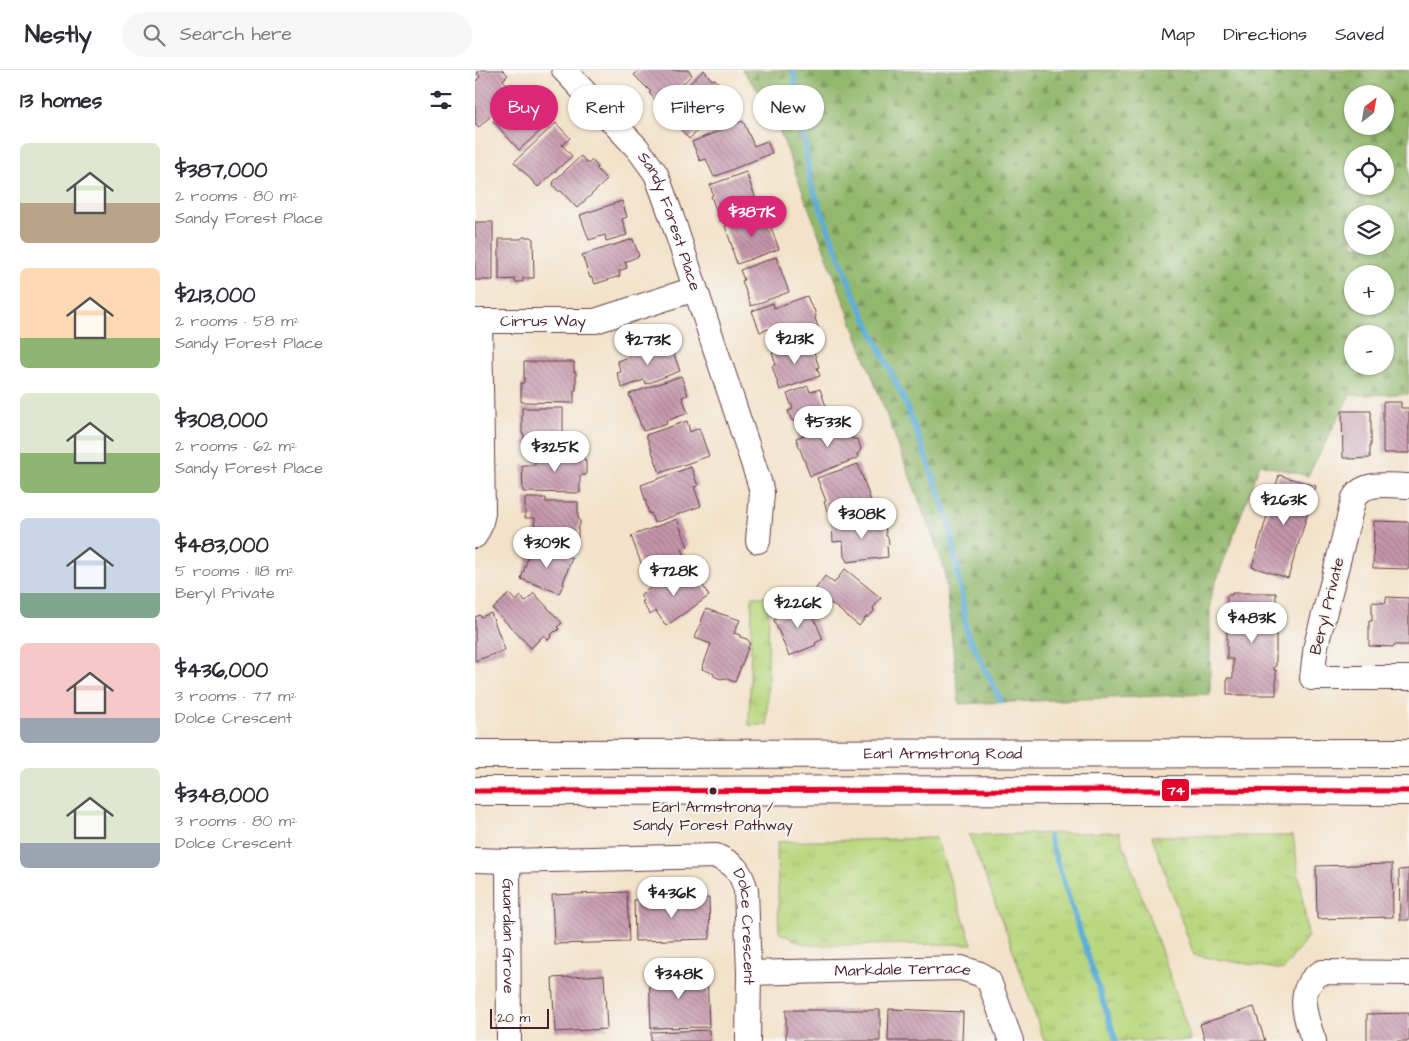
<!DOCTYPE html>
<html lang="en">
<head>
<meta charset="utf-8">
<style>
  body { margin:0; font-family:"Architects Daughter",sans-serif; background:#f7f7f7; color:#2b2b33; height:100vh; display:flex; flex-direction:column; font-size:19px; white-space:nowrap }
  * { box-sizing:border-box; margin:0 }
  p { font-size:16px; color:#7c7c81 }
  .icon { flex:none; width:28px; height:28px; fill:none; stroke:currentColor; stroke-width:2; stroke-linecap:round; stroke-linejoin:round }
  .map { position:relative; flex:1; overflow:hidden }
  .side { display:flex; flex-direction:column; background:#fff; width:475px }
  .side>* { flex:none }
  .hud { position:absolute; left:15px; top:15px; width:475px; height:45px; display:flex; gap:10px }
  .needle { width:32px; rotate:31deg }
  .tools { position:absolute; left:869px; top:15px; display:grid; gap:10px }
  .tools a { display:grid; place-items:center; width:50px; height:50px; border-radius:50%; background:#fff; box-shadow:0 1px 4px #0004; font-size:25px }
  .scale { position:absolute; left:15px; bottom:12px; width:59px; box-sizing:border-box; padding-left:5px; border:2px solid #4a1f2b; border-top:0; font-size:14px; line-height:18px; white-space:nowrap; color:#4a1f2b; -webkit-text-stroke:4px #f6f6f2; paint-order:stroke }
  .price { position:absolute; translate:-50% -42px; padding:0 11px; border-radius:18px; background:#fff; color:#222; font-size:16px; line-height:32px; filter:drop-shadow(0 1px 2px #0008) }
  .price::after { content:''; position:absolute; left:50%; top:30px; width:15px; height:11px; margin-left:-8px; background:inherit; clip-path:polygon(0 0,100% 0,50% 100%) }
  .price.active { background:#db2777; color:#fff }
  ul { padding:0; list-style:none }
  li { display:flex; align-items:center; gap:15px; height:125px; padding:0 20px }
  li span { display:grid; place-items:center; flex:none; width:140px; height:100px; border-radius:8px; color:#555 }
  li>.icon { margin-inline-start:auto }
  span .icon { width:60px; height:60px; fill:#fffc; stroke-width:1 }
  li b { font-size:21px }
  h2 { display:flex; justify-content:space-between; align-items:center; height:60px; padding:0 20px; font-size:21px }
  .chip { padding:0 18px; border-radius:22px; background:#fff; box-shadow:0 1px 4px #0004; font-size:18px; line-height:45px }
  .chip.active { background:#db2777; color:#fff }
  header { display:flex; align-items:center; gap:30px; box-sizing:border-box; height:70px; padding:0 25px; background:#fff; border-bottom:1px solid #e1e1e2 }
  header strong { font-size:24px }
  nav { display:flex; gap:28px; margin-inline-start:auto; font-size:18px }
  .search { width:350px; height:45px; background:#f7f7f7; display:flex; align-items:center; gap:12px; box-sizing:border-box; padding:0 18px; border-radius:28px; color:#7c7c81; font-size:19px }
  main { display:flex; flex:1; min-height:0 }
  .map>svg:first-child { display:block }
  .grass { fill:url(#grass-tufts); stroke:#817b54 }
  .forest { fill:url(#forest-firs); stroke:#6e6c4c; fill-rule:evenodd }
  .lines { fill:none; stroke-linecap:round; stroke-linejoin:round }
  .stream { stroke:#5eadd9; stroke-width:5.5 }
  .building { fill:url(#building-back-hatch) }
  .minor-casing { stroke:#633c43; stroke-width:26 }
  .major-casing { stroke:#633c43; stroke-width:30 }
  .minor { stroke:#fff; stroke-width:24 }
  .major { stroke:#fff; stroke-width:28 }
  .bus-1-casing { stroke:#f6f6f2; stroke-width:9 }
  .bus-1 { stroke:#e4002b; stroke-width:5 }
  .bus-dot { fill:#4a1f2b; stroke:#f6f6f2; stroke-width:2 }
  .labels { text-anchor:middle; dominant-baseline:central; stroke-width:4; stroke-linejoin:round; paint-order:stroke }
  .bus-label { font-size:15px; fill:#4a1f2b; stroke:#f6f6f2 }
  .street-label { font-size:16px; fill:#4a1f2b; stroke:#f6f6f2 }
  .line-badge { stroke:#f6f6f2; stroke-width:2 }
  .badge-label { font-size:14px; text-anchor:middle; font-weight:bold; fill:#fff }
</style>
</head>
<body>
<header>
<strong>Nestly</strong>
<div class="search"><svg class="icon" aria-label="search" viewBox="0 0 24 24"><circle cx="10" cy="10" r="6"/><path d="M15 15l6 6"/></svg>Search here</div>
<nav><a>Map</a><a>Directions</a><a>Saved</a></nav>
</header>
<main>
<section class="side">
<h2>13 homes<svg class="icon" aria-label="filters" viewBox="0 0 24 24"><path d="M4 7h16M4 17h16"/><circle cx="9" cy="7" r="2"/><circle cx="15" cy="17" r="2"/></svg></h2>
<ul>
<li><span style="background:linear-gradient(#dfe7d0 60%,#b9a48a 0)"><svg class="icon" aria-label="home" viewBox="0 0 24 24"><path d="M3 11l9-7 9 7M6 9v11h12V9"/></svg></span><div><b>$387,000</b><p>2 rooms · 80 m²</p><p>Sandy Forest Place</p></div></li>
<li><span style="background:linear-gradient(#ffd9b3 70%,#8fb573 0)"><svg class="icon" aria-label="home" viewBox="0 0 24 24"><path d="M3 11l9-7 9 7M6 9v11h12V9"/></svg></span><div><b>$213,000</b><p>2 rooms · 58 m²</p><p>Sandy Forest Place</p></div></li>
<li><span style="background:linear-gradient(#dfe7d0 60%,#8fb573 0)"><svg class="icon" aria-label="home" viewBox="0 0 24 24"><path d="M3 11l9-7 9 7M6 9v11h12V9"/></svg></span><div><b>$308,000</b><p>2 rooms · 62 m²</p><p>Sandy Forest Place</p></div></li>
<li><span style="background:linear-gradient(#c9d6e8 75%,#7fa58c 0)"><svg class="icon" aria-label="home" viewBox="0 0 24 24"><path d="M3 11l9-7 9 7M6 9v11h12V9"/></svg></span><div><b>$483,000</b><p>5 rooms · 118 m²</p><p>Beryl Private</p></div></li>
<li><span style="background:linear-gradient(#f6c9c9 75%,#9aa5b1 0)"><svg class="icon" aria-label="home" viewBox="0 0 24 24"><path d="M3 11l9-7 9 7M6 9v11h12V9"/></svg></span><div><b>$436,000</b><p>3 rooms · 77 m²</p><p>Dolce Crescent</p></div></li>
<li><span style="background:linear-gradient(#dfe7d0 75%,#9aa5b1 0)"><svg class="icon" aria-label="home" viewBox="0 0 24 24"><path d="M3 11l9-7 9 7M6 9v11h12V9"/></svg></span><div><b>$348,000</b><p>3 rooms · 80 m²</p><p>Dolce Crescent</p></div></li>
</ul>
</section>
<div class="map">
<svg width="934" height="971" viewBox="0 0 934 971">
  <defs>
    <pattern id="grass-tufts" width="24" height="20" patternUnits="userSpaceOnUse" patternTransform="scale(1.25)"><rect width="24" height="20" fill="#b8d77e"/><path d="M3 7l-1-3M5 7V3M7 7l1-3M15 17l-1-3M17 17v-4M19 17l1-3" fill="none" stroke="#a0b86d"/></pattern>
    <pattern id="forest-firs" width="22" height="20" patternUnits="userSpaceOnUse" patternTransform="scale(1.25)"><rect width="22" height="20" fill="#92b86d"/><path d="M5 1l3.5 6h-7zM16 11l3.5 6h-7z" fill="#79955a"/></pattern>
    <pattern id="building-back-hatch" width="6" height="6" patternUnits="userSpaceOnUse" patternTransform="scale(1.25)"><rect width="6" height="6" fill="#c495aa"/><path d="M-1 5l2 2M0 0l6 6M5-1l2 2" fill="none" stroke="#a1798b"/></pattern>
  </defs>
  <rect width="100%" height="100%" fill="#f6f6f2"/>
  <filter id="ink" filterUnits="userSpaceOnUse"><feTurbulence type="fractalNoise" baseFrequency=".02" numOctaves="2"/><feDisplacementMap in="SourceGraphic" scale="10" xChannelSelector="R" yChannelSelector="G"/><feConvolveMatrix kernelMatrix="1 2 1 2 8 2 1 2 1" color-interpolation-filters="sRGB"/></filter>
  <filter id="wash" filterUnits="userSpaceOnUse"><feTurbulence type="fractalNoise" baseFrequency=".0096" numOctaves="4" result="noise"/><feDisplacementMap in="SourceGraphic" scale="20" xChannelSelector="R" yChannelSelector="G"/><feGaussianBlur stdDeviation="1.12" result="paint"/><feColorMatrix in="noise" values="0 0 0 0 0 0 0 0 0 0 0 0 0 0 0 0 0 1.4 0 .05"/><feComposite in="paint" operator="in"/></filter>
  <g filter="url(#wash)">
    <rect width="100%" height="100%" fill="#f3e2c9"/>
    <path class="grass" d="M 277,527 L 294,527 L 292,655 L 274,655 Z
      M 644,762 L 699,917 L 716,971 L 569,971 L 536,874 L 494,765 Z
      M 677,766 L 818,766 L 833,866 L 808,900 L 719,885 Z
      M 461,768 L 497,874 L 332,875 L 304,863 L 302,772 Z"/>
    <path class="forest" d="M 267,0 L 934,0 L 934,324 L 875,325 L 833,406 L 785,394 L 735,528 L 735,624 L 484,634 L 469,497 L 296,38 ZM 878,24 L 910,24 L 910,56 L 878,56 ZM 878,84 L 910,84 L 910,116 L 878,116 ZM 878,144 L 910,144 L 910,176 L 878,176 ZM 878,204 L 910,204 L 910,236 L 878,236 ZM 878,264 L 910,264 L 910,296 L 878,296 Z"/>
    <g class="lines">
      <path class="stream" d="M 318,0 L 336,114 L 377,219 L 431,334 L 475,452 L 492,563 L 526,631
        M 574,767 L 641,971"/>
    </g>
    <g id="blocks">
      <path class="building" d="M 6,0 L 28,0 L 33,5 L 28,10 L 40,23 L 4,57 L 0,53 L 0,12 L 5,7 L 2,3 Z
        M 165,0 L 213,0 L 217,5 L 185,35 L 174,23 L 176,22 L 159,5 Z
        M 229,0 L 237,10 L 240,9 L 245,15 L 245,18 L 253,27 L 245,35 L 249,39 L 242,45 L 238,41 L 227,51 L 230,54 L 214,69 L 199,52 L 207,45 L 195,32 Z
        M 49,22 L 75,52 L 44,80 L 18,51 Z
        M 268,51 L 279,76 L 292,71 L 297,83 L 239,107 L 231,89 L 225,91 L 217,72 Z
        M 81,53 L 95,68 L 87,75 L 97,86 L 63,117 L 39,92 Z
        M 106,86 L 113,94 L 117,90 L 123,97 L 121,98 L 132,110 L 102,138 L 86,121 L 83,121 L 78,115 L 79,111 Z
        M 271,102 L 284,137 L 245,151 L 236,126 L 238,125 L 235,115 Z
        M 147,131 L 152,147 L 147,149 L 152,165 L 131,171 L 130,165 L 114,170 L 105,145 Z
        M 290,142 L 304,179 L 262,194 L 257,179 L 258,179 L 250,156 Z
        M 0,152 L 18,152 L 18,210 L 0,210 Z
        M 48,167 L 55,167 L 58,169 L 59,208 L 48,208 L 48,212 L 40,212 L 40,209 L 24,210 L 24,169 L 46,169 Z
        M 158,169 L 164,186 L 150,192 L 152,198 L 144,201 L 145,206 L 120,214 L 117,207 L 115,208 L 107,185 Z
        M 301,187 L 314,222 L 276,236 L 267,211 L 269,210 L 265,200 Z
        M 332,226 L 337,238 L 339,239 L 341,246 L 340,248 L 344,260 L 299,276 L 293,259 L 285,262 L 277,241 L 298,233 L 299,238 Z
        M 335,270 L 344,297 L 342,298 L 345,306 L 305,320 L 297,296 L 301,294 L 297,283 Z
        M 195,274 L 205,301 L 171,314 L 169,310 L 147,318 L 142,303 L 146,302 L 142,291 L 174,279 L 175,277 L 180,275 Z
        M 49,292 L 99,292 L 99,302 L 101,302 L 101,320 L 99,320 L 99,333 L 46,332 L 46,313 L 49,313 Z
        M 206,306 L 213,325 L 207,327 L 213,343 L 191,351 L 192,354 L 168,361 L 154,324 Z
        M 333,316 L 335,322 L 345,319 L 356,351 L 324,363 L 319,350 L 317,351 L 313,341 L 318,339 L 312,324 Z
        M 908,332 L 926,332 L 926,338 L 934,338 L 934,383 L 908,383 Z
        M 47,338 L 88,338 L 88,363 L 91,365 L 90,372 L 87,375 L 49,375 L 49,364 L 47,364 Z
        M 867,341 L 896,341 L 896,375 L 895,375 L 895,388 L 874,389 L 874,388 L 868,388 Z
        M 212,351 L 215,362 L 224,358 L 234,386 L 185,403 L 171,365 Z
        M 370,351 L 377,369 L 379,369 L 383,370 L 386,379 L 384,383 L 382,384 L 383,388 L 335,406 L 321,368 Z
        M 60,383 L 109,383 L 109,390 L 111,390 L 111,405 L 105,405 L 105,423 L 48,422 L 47,395 L 60,395 Z
        M 383,394 L 396,431 L 354,446 L 349,432 L 351,431 L 342,408 Z
        M 216,397 L 223,416 L 219,417 L 226,436 L 179,453 L 176,443 L 174,444 L 166,415 Z
        M 804,405 L 841,416 L 813,508 L 777,497 Z
        M 50,428 L 71,428 L 71,432 L 103,432 L 103,447 L 105,451 L 105,455 L 103,457 L 103,468 L 61,468 L 61,466 L 59,464 L 60,448 L 50,448 Z
        M 202,449 L 213,477 L 207,479 L 210,487 L 208,488 L 208,490 L 170,504 L 156,466 Z
        M 378,450 L 379,454 L 410,451 L 411,466 L 413,467 L 414,474 L 412,476 L 413,487 L 372,492 L 371,489 L 369,487 L 368,471 L 358,472 L 357,452 Z
        M 899,451 L 934,452 L 934,499 L 898,498 Z
        M 61,474 L 97,488 L 88,513 L 89,514 L 84,523 L 46,509 L 54,484 L 57,485 Z
        M 370,499 L 406,528 L 398,538 L 399,541 L 394,547 L 391,547 L 384,556 L 356,533 L 353,537 L 337,524 L 350,506 L 359,513 Z
        M 199,502 L 204,510 L 207,511 L 220,502 L 234,526 L 191,556 L 181,541 L 175,545 L 167,532 L 169,531 L 165,525 Z
        M 59,523 L 87,553 L 82,557 L 84,559 L 81,562 L 80,561 L 75,566 L 76,567 L 73,570 L 69,565 L 56,578 L 18,539 L 34,524 L 41,531 L 46,526 L 50,532 Z
        M 757,523 L 801,523 L 801,549 L 797,549 L 797,551 L 801,551 L 801,597 L 799,597 L 799,600 L 801,600 L 801,625 L 758,625 L 758,624 L 752,624 L 752,608 L 758,608 L 758,589 L 752,589 L 752,559 L 757,559 L 757,540 L 752,541 L 752,525 L 757,525 Z
        M 911,527 L 934,528 L 934,575 L 919,575 L 919,577 L 894,576 L 894,551 L 897,551 L 897,532 L 911,533 Z
        M 331,530 L 348,569 L 340,573 L 341,575 L 314,586 L 299,550 L 309,545 L 307,541 Z
        M 231,539 L 265,550 L 259,563 L 265,565 L 265,567 L 272,569 L 275,573 L 260,612 L 249,608 L 246,609 L 239,606 L 238,603 L 227,599 L 236,574 L 220,568 Z
        M 16,543 L 30,580 L 0,591 L 0,547 L 5,545 L 6,547 Z
        M 917,794 L 918,847 L 842,849 L 841,796 Z
        M 934,799 L 934,850 L 925,850 L 924,800 Z
        M 152,822 L 154,872 L 79,874 L 77,825 Z
        M 234,828 L 235,869 L 160,871 L 159,830 Z
        M 232,901 L 234,957 L 176,958 L 174,902 Z
        M 129,905 L 132,959 L 80,962 L 77,908 Z
        M 779,937 L 790,971 L 730,971 L 725,954 Z
        M 414,939 L 488,942 L 487,971 L 413,971 Z
        M 311,940 L 405,940 L 405,971 L 311,971 Z
        M 934,943 L 934,971 L 892,971 L 892,944 Z
        M 234,960 L 235,971 L 176,971 L 176,962 Z"/>
    </g>
  </g>
  <g filter="url(#ink)">
    <use href="#blocks" fill-opacity="0" stroke="#633c43" stroke-width="1"/>
    <g class="lines">
      <defs>
        <g id="minor">
          <path id="s1" d="M 89,0 L 163,79 L 181,104 L 196,145 L 284,411 L 287,423 L 283,471"/>
          <path id="s2" d="M 0,251 L 120,251 L 220,219"/>
          <path d="M 934,416 C 916,416 889,410 879,428 L 859,507 L 841,575 L 837,608 L 934,608"/>
          <path d="M 0,466 L 5,456 L 8,443 L 5,251"/>
          <path id="s3" d="M 0,790 L 33,791 L 241,786 C 260,794 265,800 271,820 L 274,903 L 273,971"/>
          <path id="s4" d="M 33,791 L 34,971"/>
          <path id="s5" d="M 274,903 L 486,898 L 505,904 L 514,911 L 536,971"/>
          <path d="M 839,971 C 830,947 819,918 847,902 L 934,903"/>
        </g>
        <g id="major">
          <path id="s6" d="M 0,684 L 934,683"/>
          <path d="M 0,721 L 665,720 L 934,721"/>
        </g>
      </defs>
      <use href="#minor" class="minor-casing"/>
      <use href="#major" class="major-casing"/>
      <use href="#minor" class="minor"/>
      <use href="#major" class="major"/>
      <defs>
        <path id="bus-1" d="M 0,721 L 665,720 L 934,721"/>
      </defs>
      <use href="#bus-1" class="bus-1-casing"/>
      <use href="#bus-1" class="bus-1"/>
    </g>
  </g>
  <circle class="bus-dot" cx="238" cy="721" r="4.5"/>
  <g class="labels">
    <g class="bus-label">
      <text x="238" y="737">Earl Armstrong /<tspan x="238" dy="18">Sandy Forest Pathway</tspan></text>
    </g>
    <g class="street-label">
      <text stroke="none"><textPath href="#s1" startOffset="188">Sandy Forest Place</textPath></text>
      <text stroke="none"><textPath href="#s2" startOffset="68">Cirrus Way</textPath></text>
      <text transform="translate(852 536) rotate(-76)">Beryl Private</text>
      <text stroke="none"><textPath href="#s6" startOffset="468">Earl Armstrong Road</textPath></text>
      <text stroke="none"><textPath href="#s3" startOffset="325">Dolce Crescent</textPath></text>
      <text stroke="none"><textPath href="#s4" startOffset="75">Guardian Grove</textPath></text>
      <text stroke="none"><textPath href="#s5" startOffset="154">Markdale Terrace</textPath></text>
    </g>
  </g>
  <rect class="line-badge" x="686" y="708" width="29" height="24" rx="5" fill="#e4002b"/>
  <g class="badge-label">
    <text x="701" y="725">74</text>
  </g>
</svg>
<div class="tools">
<a><svg class="needle" viewBox="-14 -14 28 28"><path d="M0-13l5 13h-10z" fill="#e53935"/><path d="M0 13l5-13h-10z" fill="#7c7c81"/></svg></a>
<a><svg class="icon" aria-label="locate" viewBox="0 0 24 24"><circle cx="12" cy="12" r="6"/><path d="M12 2v4M12 18v4M2 12h4M18 12h4"/></svg></a>
<a><svg class="icon" aria-label="layers" viewBox="0 0 24 24"><path d="M12 4l9 5-9 5-9-5zM3 14l9 5 9-5"/></svg></a>
<a>+</a>
<a>−</a>
</div>
<div class="scale">20 m</div>
<b class="price active" style="left:277px;top:168px">$387K</b>
<b class="price" style="left:320px;top:295px">$213K</b>
<b class="price" style="left:173px;top:296px">$273K</b>
<b class="price" style="left:353px;top:378px">$533K</b>
<b class="price" style="left:80px;top:403px">$325K</b>
<b class="price" style="left:809px;top:456px">$263K</b>
<b class="price" style="left:387px;top:470px">$308K</b>
<b class="price" style="left:72px;top:499px">$309K</b>
<b class="price" style="left:199px;top:527px">$728K</b>
<b class="price" style="left:323px;top:559px">$226K</b>
<b class="price" style="left:777px;top:574px">$483K</b>
<b class="price" style="left:197px;top:849px">$436K</b>
<b class="price" style="left:204px;top:930px">$348K</b>
<div class="hud">
<a class="chip active">Buy</a>
<a class="chip">Rent</a>
<a class="chip">Filters</a>
<a class="chip">New</a>
</div>
</div>
</main>
</body>
</html>
